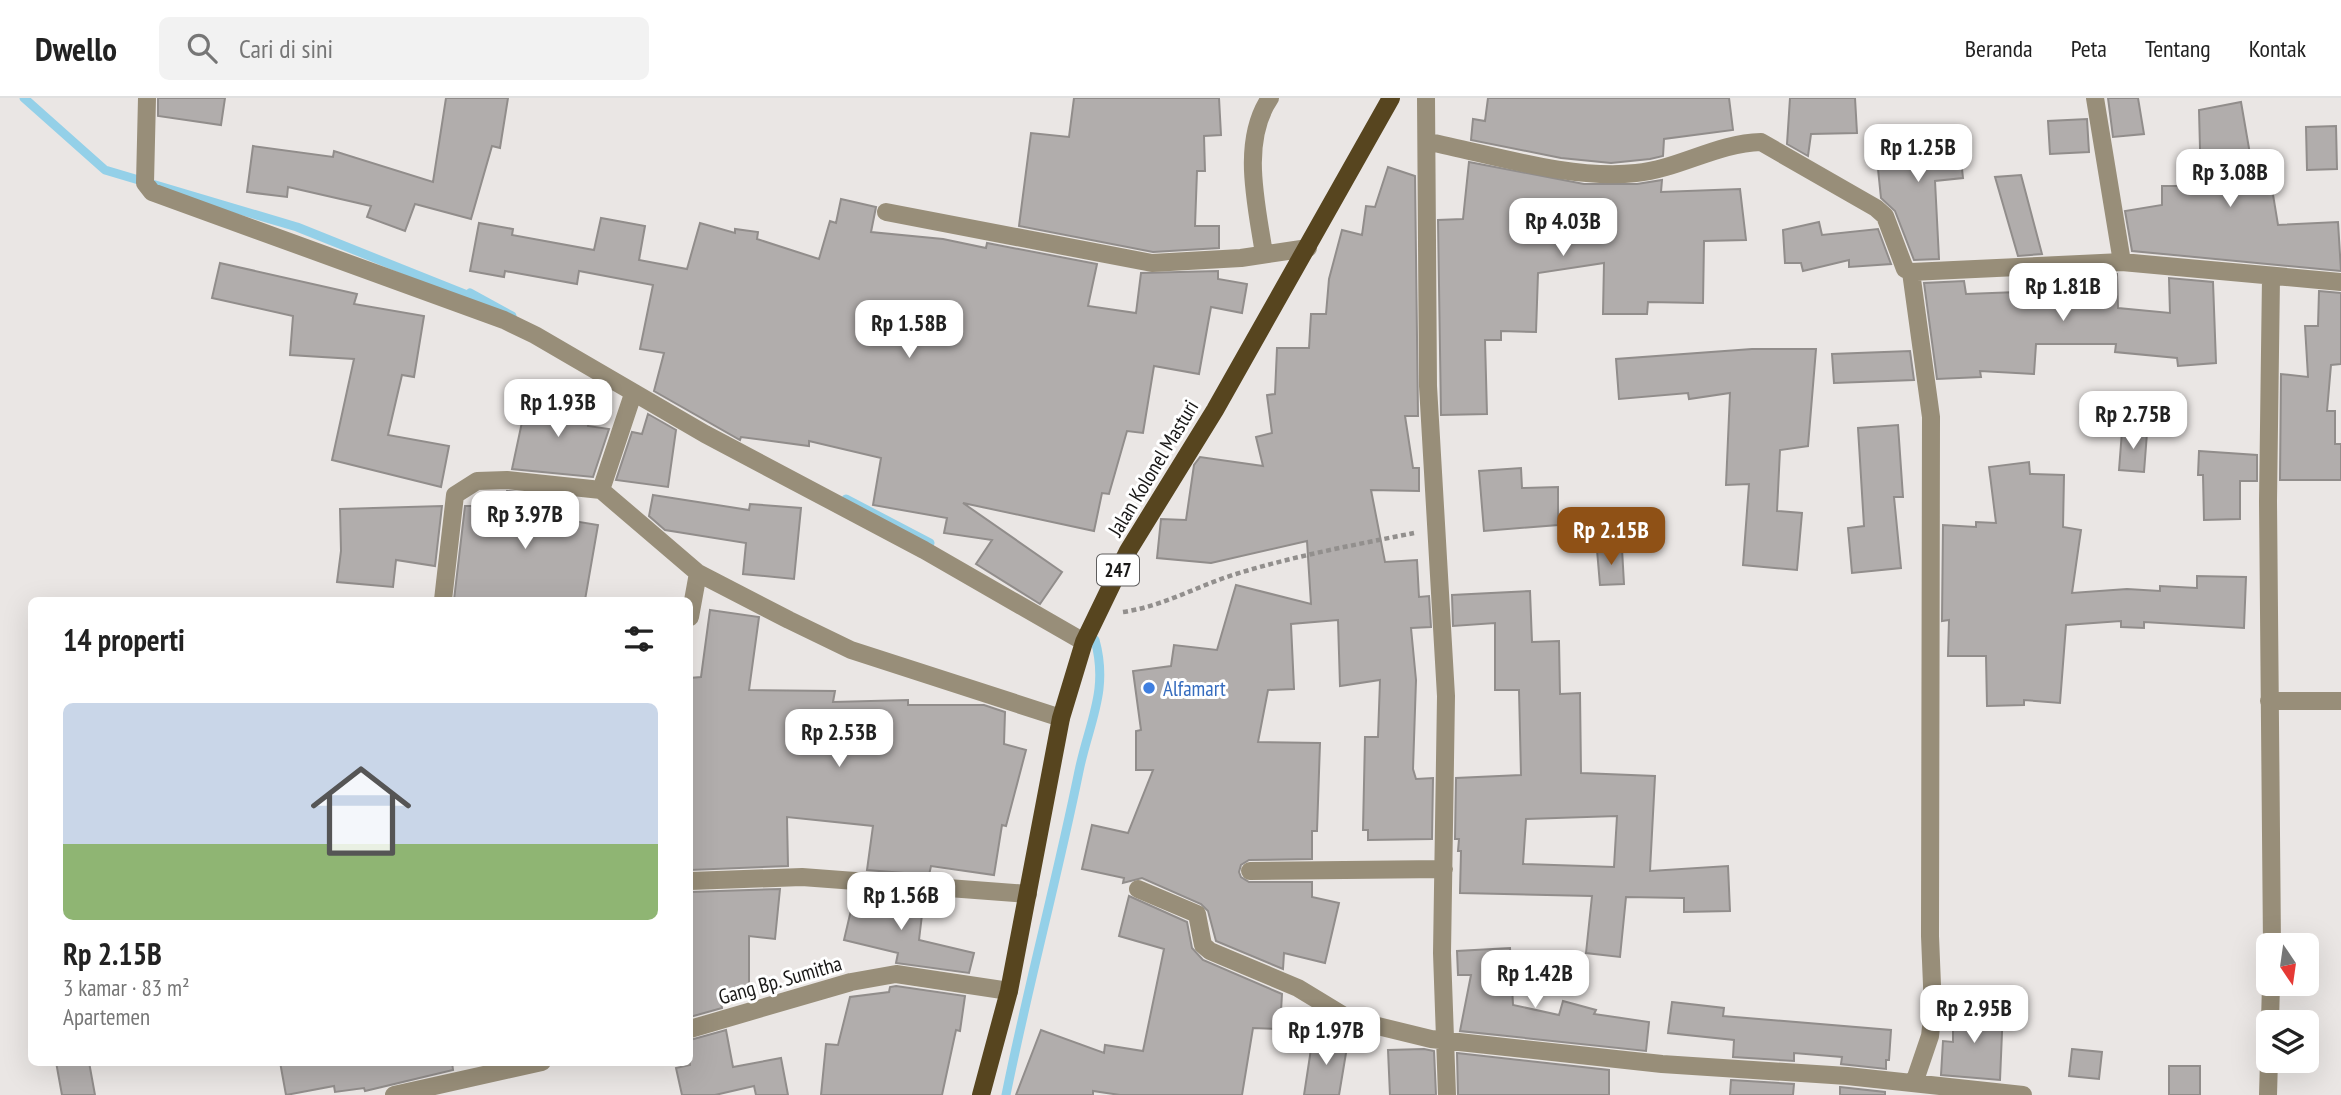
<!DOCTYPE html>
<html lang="id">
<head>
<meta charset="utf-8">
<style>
  body { margin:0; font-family:"PT Sans Narrow",sans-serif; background:#f2f2f2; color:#222; height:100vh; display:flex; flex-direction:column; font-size:26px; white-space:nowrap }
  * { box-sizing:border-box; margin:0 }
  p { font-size:23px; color:#767676 }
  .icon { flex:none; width:38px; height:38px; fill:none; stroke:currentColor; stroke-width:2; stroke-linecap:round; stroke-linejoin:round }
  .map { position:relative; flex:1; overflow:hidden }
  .panel { position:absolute; left:28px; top:499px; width:665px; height:469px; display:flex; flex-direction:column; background:#fff; border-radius:10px; box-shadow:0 7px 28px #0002 }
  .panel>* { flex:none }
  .needle { width:46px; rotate:167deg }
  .controls { position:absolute; left:2256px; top:835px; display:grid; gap:14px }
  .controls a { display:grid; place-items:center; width:63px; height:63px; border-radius:10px; background:#fff; box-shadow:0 7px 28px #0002; font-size:35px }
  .price { position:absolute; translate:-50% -60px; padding:0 16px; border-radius:14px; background:#fff; color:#222; font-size:23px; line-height:46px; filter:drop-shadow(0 2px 4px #0008) }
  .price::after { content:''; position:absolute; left:50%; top:42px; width:21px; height:16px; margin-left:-10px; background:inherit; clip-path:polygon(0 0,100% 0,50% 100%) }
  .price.current { background:#8f5116; color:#fff }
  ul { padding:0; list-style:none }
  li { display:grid; align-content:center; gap:14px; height:371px; padding:0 35px }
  li span { display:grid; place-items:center; height:217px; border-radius:10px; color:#555 }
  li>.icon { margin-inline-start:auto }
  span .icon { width:126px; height:126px; fill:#fffc; stroke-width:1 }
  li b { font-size:30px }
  h2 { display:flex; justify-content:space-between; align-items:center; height:84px; padding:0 35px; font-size:30px }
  header { display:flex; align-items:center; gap:42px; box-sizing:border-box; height:98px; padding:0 35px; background:#fff; border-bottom:2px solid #e0e0e0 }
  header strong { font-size:33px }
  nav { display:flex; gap:38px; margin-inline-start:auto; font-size:24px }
  .search { width:490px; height:63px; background:#f2f2f2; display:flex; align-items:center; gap:18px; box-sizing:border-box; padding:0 24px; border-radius:10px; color:#767676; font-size:26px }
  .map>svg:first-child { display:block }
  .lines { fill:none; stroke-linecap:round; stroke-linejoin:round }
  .stream { stroke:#94d0e8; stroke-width:9 }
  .building { fill:#b1adac; stroke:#918d8b; stroke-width:2; fill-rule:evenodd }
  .path { stroke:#928f8d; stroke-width:4.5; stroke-dasharray:5 3.5; stroke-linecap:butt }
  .street { stroke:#988e79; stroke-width:18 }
  .primary { stroke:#57451f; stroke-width:18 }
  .shop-dot { fill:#3f7fe0; stroke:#fff; stroke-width:2.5 }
  .labels { text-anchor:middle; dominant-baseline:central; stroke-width:6; stroke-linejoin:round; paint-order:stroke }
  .shield { fill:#fff; stroke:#5e5d5d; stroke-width:2 }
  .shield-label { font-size:19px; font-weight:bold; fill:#191817 }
  .street-label { font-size:21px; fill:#191817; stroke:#fff }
  .shop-label { font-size:21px; fill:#366cbe; stroke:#fff; text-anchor:start }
</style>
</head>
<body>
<header>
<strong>Dwello</strong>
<div class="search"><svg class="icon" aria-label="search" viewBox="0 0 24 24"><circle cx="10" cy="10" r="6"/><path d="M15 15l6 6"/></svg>Cari di sini</div>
<nav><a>Beranda</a><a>Peta</a><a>Tentang</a><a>Kontak</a></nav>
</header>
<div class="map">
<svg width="2341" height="997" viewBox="0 0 2341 997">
  <rect width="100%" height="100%" fill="#eae6e4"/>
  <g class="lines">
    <path class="stream" d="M 24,0 L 105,72 L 297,129 L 477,201 L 470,195 L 512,218
      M 846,401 L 930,445
      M 1006,997 C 1028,888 1057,781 1079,673 C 1089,624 1109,593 1095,542"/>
  </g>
  <path class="building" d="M 158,0 L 225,0 L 221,27 L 158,18 Z
    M 446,0 L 508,0 L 500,50 L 492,48 L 471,121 L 415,106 L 405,133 L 367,119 L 371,108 L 288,89 L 287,99 L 247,94 L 253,48 L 333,59 L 334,53 L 433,84 Z
    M 1074,0 L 1219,0 L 1221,37 L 1204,38 L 1205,73 L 1197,73 L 1195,128 L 1219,128 L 1219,150 L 1153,154 L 1019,128 L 1031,35 L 1069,39 Z
    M 1488,0 L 1729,0 L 1733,32 L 1664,41 L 1663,58 L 1650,61 L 1611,65 L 1561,60 L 1471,42 L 1473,21 L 1485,23 Z
    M 1790,0 L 1855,0 L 1857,35 L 1811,36 L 1808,58 L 1787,46 Z
    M 2108,0 L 2138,0 L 2144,36 L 2113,39 Z
    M 2241,4 L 2251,62 L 2267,60 L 2278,127 L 2338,124 L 2341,173 L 2132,153 L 2125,113 L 2162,107 L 2162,88 L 2201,88 L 2199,12 Z
    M 2087,21 L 2089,54 L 2050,56 L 2048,23 Z
    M 2336,28 L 2337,71 L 2307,72 L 2306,29 Z
    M 1958,34 L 1963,80 L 1935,83 L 1939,161 L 1914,162 L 1895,113 L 1881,100 L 1875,42 Z
    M 1469,64 L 1584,86 L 1637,86 L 1662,82 L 1661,94 L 1740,91 L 1746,142 L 1704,143 L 1703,205 L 1648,204 L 1647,216 L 1603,216 L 1604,165 L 1538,175 L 1536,234 L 1501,233 L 1501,242 L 1485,242 L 1487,316 L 1441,317 L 1438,122 L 1463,121 Z
    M 1388,69 L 1415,78 L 1418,318 L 1405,318 L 1413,370 L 1419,370 L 1419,393 L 1371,392 L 1385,464 L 1417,462 L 1419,499 L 1429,498 L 1431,529 L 1411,530 L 1416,582 L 1413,671 L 1416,681 L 1433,680 L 1432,741 L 1368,742 L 1368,732 L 1363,732 L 1365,639 L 1378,639 L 1380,582 L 1340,588 L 1338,522 L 1291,526 L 1294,591 L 1268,592 L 1258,644 L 1320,645 L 1317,733 L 1312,733 L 1312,761 L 1249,762 L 1241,767 L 1239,774 L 1241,779 L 1249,784 L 1312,784 L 1312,799 L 1339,805 L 1325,865 L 1284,855 L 1283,871 L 1216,843 L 1208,813 L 1201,806 L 1142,780 L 1123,785 L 1124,780 L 1082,771 L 1092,727 L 1128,735 L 1153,672 L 1136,672 L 1136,633 L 1141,632 L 1133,573 L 1171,568 L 1174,547 L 1217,552 L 1236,487 L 1311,506 L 1307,443 L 1211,465 L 1157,460 L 1161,421 L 1186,422 L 1194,367 L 1200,359 L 1263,368 L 1256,339 L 1272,335 L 1267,297 L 1275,296 L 1277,250 L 1309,250 L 1311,216 L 1326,216 L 1329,181 L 1342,132 L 1362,137 L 1366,108 L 1375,109 Z
    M 2021,77 L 2042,156 L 2018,158 L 1995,79 Z
    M 841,101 L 876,109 L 871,134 L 943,141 L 986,150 L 987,145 L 1097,166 L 1088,208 L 1136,215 L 1141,175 L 1218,173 L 1218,181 L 1247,186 L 1242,215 L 1211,209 L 1199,276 L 1154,268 L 1143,335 L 1127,333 L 1109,396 L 1102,395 L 1094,433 L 963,405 L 1062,474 L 1040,506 L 976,466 L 992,442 L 944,435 L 947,420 L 873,407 L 881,360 L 809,343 L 809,348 L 741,339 L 740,342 L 654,293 L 664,255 L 640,251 L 653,187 L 579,173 L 577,186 L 505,173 L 504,179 L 470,173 L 479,125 L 513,131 L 512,137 L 594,152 L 601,120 L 645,128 L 639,162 L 687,171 L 700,125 L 735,135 L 735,131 L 758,134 L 757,141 L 819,161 L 830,123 L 836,125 Z
    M 1819,124 L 1822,137 L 1878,131 L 1891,166 L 1849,169 L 1849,162 L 1803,173 L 1801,165 L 1785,165 L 1783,132 Z
    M 220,165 L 357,196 L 354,206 L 424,218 L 414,279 L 402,277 L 388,337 L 449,348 L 441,389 L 332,362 L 354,261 L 290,257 L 293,218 L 212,200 Z
    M 2117,176 L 2118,210 L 2170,215 L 2169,180 L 2213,184 L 2216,265 L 2178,268 L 2177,260 L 2115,254 L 2116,246 L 2036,246 L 2034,276 L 1980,273 L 1981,279 L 1937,281 L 1924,185 L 1964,183 L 1966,196 L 2018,194 L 2019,180 Z
    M 2319,193 L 2341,195 L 2341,266 L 2331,267 L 2327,313 L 2335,313 L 2335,346 L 2341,346 L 2341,382 L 2280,382 L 2281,276 L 2308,279 L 2305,228 L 2318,228 Z
    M 1752,251 L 1816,251 L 1808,348 L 1780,352 L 1777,413 L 1802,415 L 1797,472 L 1743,467 L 1749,386 L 1726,387 L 1730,295 L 1689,301 L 1688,295 L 1619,301 L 1616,261 Z
    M 1910,253 L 1914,282 L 1834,285 L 1832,256 Z
    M 528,296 L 591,310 L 588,328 L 609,331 L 593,379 L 512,371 Z
    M 648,316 L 676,332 L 668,389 L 616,382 L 632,334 L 642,336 Z
    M 1898,327 L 1903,399 L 1894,399 L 1901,470 L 1852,475 L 1848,430 L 1864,428 L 1858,330 Z
    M 2122,333 L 2147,335 L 2144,374 L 2119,372 Z
    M 2199,353 L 2257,357 L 2257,383 L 2240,383 L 2240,421 L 2204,422 L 2203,377 L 2198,377 Z
    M 2029,364 L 2030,376 L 2064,377 L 2063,429 L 2081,432 L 2072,495 L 2127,491 L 2160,493 L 2160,488 L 2197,490 L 2197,478 L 2246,479 L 2244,530 L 2144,524 L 2144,530 L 2121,529 L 2121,523 L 2066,527 L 2060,605 L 2024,602 L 2024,607 L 1987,608 L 1986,558 L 1948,558 L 1949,522 L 1942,523 L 1943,427 L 1976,429 L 1976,424 L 1996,425 L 1989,369 Z
    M 1521,370 L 1522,390 L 1558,389 L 1558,427 L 1484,433 L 1479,373 Z
    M 507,393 L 572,400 L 567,422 L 598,427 L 585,502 L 454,502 L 465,408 L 504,408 Z
    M 653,397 L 749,412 L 750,406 L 801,410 L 794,481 L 743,476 L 746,445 L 665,432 L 649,418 Z
    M 442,408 L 435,468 L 396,462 L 393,489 L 337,484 L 341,453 L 340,411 Z
    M 1622,451 L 1624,486 L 1600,487 L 1597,452 Z
    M 1530,493 L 1532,544 L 1559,543 L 1560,596 L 1580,595 L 1581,675 L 1655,678 L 1650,773 L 1728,768 L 1730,813 L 1684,814 L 1684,800 L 1626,799 L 1620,859 L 1586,855 L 1592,798 L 1460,795 L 1461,753 L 1458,753 L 1459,741 L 1455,741 L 1456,680 L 1521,677 L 1519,592 L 1495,592 L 1495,525 L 1453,528 L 1452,497 ZM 1617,718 L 1614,769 L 1523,766 L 1526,721 Z
    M 710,512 L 759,519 L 749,592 L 835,593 L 833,604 L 908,602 L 908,607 L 984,607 L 1005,614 L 1004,646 L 1026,652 L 1006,728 L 1002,727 L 994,777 L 931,768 L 929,777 L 867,772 L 873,728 L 787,719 L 788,768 L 690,772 L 690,580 L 701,579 Z
    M 780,791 L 775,841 L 749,838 L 749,899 L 720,899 L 722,910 L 690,919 L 690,794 Z
    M 855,795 L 924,800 L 919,842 L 974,855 L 969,875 L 896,865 L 898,855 L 844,842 Z
    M 1129,798 L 1187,824 L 1192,850 L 1203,862 L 1282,896 L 1280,931 L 1253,930 L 1242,997 L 1120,997 L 1093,993 L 1093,997 L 1016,997 L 1041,932 L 1104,955 L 1105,947 L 1143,953 L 1164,851 L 1119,838 Z
    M 1510,850 L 1513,907 L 1559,917 L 1563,903 L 1596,912 L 1594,916 L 1649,924 L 1646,953 L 1460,933 L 1471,877 L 1458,877 L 1457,853 Z
    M 896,888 L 965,898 L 960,933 L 956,932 L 942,997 L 821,997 L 826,946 L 838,947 L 850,899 L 889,894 L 890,889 Z
    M 1672,904 L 1724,910 L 1723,918 L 1891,932 L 1889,962 L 1886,962 L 1886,971 L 1841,966 L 1842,959 L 1794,955 L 1794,963 L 1733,959 L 1734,942 L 1668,935 Z
    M 1953,910 L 2003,911 L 2000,982 L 1941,977 L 1943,943 L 1953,944 Z
    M 726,932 L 733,969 L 781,960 L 788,997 L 756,997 L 754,988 L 715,997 L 682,997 L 676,970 L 690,967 L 690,942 Z
    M 1313,938 L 1348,943 L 1339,997 L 1304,997 Z
    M 1424,951 L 1434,953 L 1436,997 L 1390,997 L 1388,952 Z
    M 2072,951 L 2102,954 L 2099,981 L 2069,978 Z
    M 1457,955 L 1609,972 L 1609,997 L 1458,997 Z
    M 56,964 L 89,964 L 95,997 L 62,997 Z
    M 280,964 L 452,964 L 453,972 L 365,993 L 364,990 L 335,994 L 334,988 L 286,997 Z
    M 2169,968 L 2200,968 L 2200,997 L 2169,997 Z
    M 1731,982 L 1794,986 L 1793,997 L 1730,997 Z
    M 1840,989 L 1885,994 L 1885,997 L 1840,997 Z"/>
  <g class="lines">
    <path class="path" d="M 1123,514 C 1164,508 1197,488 1236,476 C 1294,458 1354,447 1414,435"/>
    <path class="street" d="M 147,0 L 145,85 L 152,94 L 504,222 L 535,237 L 705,336 L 924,452 L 1084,544
      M 1426,0 L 1428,288 L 1446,598 L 1442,855 L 1447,997
      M 2095,0 L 2122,164
      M 1429,44 C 1494,57 1571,82 1636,75 C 1679,71 1717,45 1761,44 L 1876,110 L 1885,118 L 1905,171 L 1911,174 L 2122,164 L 2341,184
      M 886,114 L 1152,165 L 1241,160 L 1308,150
      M 1264,156 C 1257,108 1240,44 1270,0
      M 1911,174 L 1931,319 L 1930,838 L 1933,912 L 1930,938 L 1914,985
      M 2271,179 L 2268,403 L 2272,847
      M 601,392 L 698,475 L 789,522 L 851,552 L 1061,620
      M 443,502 L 455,397 L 477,383 L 507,382 L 601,392 L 633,296
      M 690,519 L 698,475
      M 2269,603 L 2341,603
      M 1250,773 L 1444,771
      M 690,783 L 802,779 L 1028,796
      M 1138,791 L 1197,816 L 1203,847 L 1210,853 L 1298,890 L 1349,921 L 1431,941 L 1662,966 L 1847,978 L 2023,997
      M 2270,924 L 2271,886
      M 690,931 L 851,884 L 896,876 L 1009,893
      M 394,997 L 542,964
      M 2268,997 L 2269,962"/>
    <path class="primary" d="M 981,997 L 1009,893 L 1061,620 L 1084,544 L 1128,453 L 1215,312 L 1391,0"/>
  </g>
  <circle class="shop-dot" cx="1149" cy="590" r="7"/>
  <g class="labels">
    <rect class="shield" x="1097" y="456.5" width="42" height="31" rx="5"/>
    <g class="shield-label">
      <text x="1118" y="472">247</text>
    </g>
    <g class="street-label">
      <text transform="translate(1153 370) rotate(-59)">Jalan Kolonel Masturi</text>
      <text transform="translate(780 882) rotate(-16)">Gang Bp. Sumitha</text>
    </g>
    <g class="shop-label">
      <text x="1163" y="590">Alfamart</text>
    </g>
  </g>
</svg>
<div class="controls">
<a><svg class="needle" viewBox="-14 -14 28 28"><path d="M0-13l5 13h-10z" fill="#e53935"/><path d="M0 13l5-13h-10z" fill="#767676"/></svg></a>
<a><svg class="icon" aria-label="layers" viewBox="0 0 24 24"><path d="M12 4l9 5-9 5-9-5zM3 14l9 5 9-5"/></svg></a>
</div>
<b class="price" style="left:1918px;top:86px">Rp 1.25B</b>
<b class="price" style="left:2230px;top:111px">Rp 3.08B</b>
<b class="price" style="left:1563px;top:160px">Rp 4.03B</b>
<b class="price" style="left:2063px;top:225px">Rp 1.81B</b>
<b class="price" style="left:909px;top:262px">Rp 1.58B</b>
<b class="price" style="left:558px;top:341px">Rp 1.93B</b>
<b class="price" style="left:2133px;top:353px">Rp 2.75B</b>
<b class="price" style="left:525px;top:453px">Rp 3.97B</b>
<b class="price current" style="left:1611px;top:469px">Rp 2.15B</b>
<b class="price" style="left:839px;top:671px">Rp 2.53B</b>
<b class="price" style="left:901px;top:834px">Rp 1.56B</b>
<b class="price" style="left:1535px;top:912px">Rp 1.42B</b>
<b class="price" style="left:1974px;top:947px">Rp 2.95B</b>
<b class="price" style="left:1326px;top:969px">Rp 1.97B</b>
<section class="panel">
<h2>14 properti<svg class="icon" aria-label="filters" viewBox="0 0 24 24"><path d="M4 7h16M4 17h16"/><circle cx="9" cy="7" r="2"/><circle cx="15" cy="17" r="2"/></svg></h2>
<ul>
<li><span style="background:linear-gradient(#c9d6e8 65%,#8fb573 0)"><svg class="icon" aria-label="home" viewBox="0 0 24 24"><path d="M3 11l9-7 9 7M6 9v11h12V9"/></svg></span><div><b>Rp 2.15B</b><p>3 kamar · 83 m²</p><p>Apartemen</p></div></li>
</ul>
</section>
</div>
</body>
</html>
